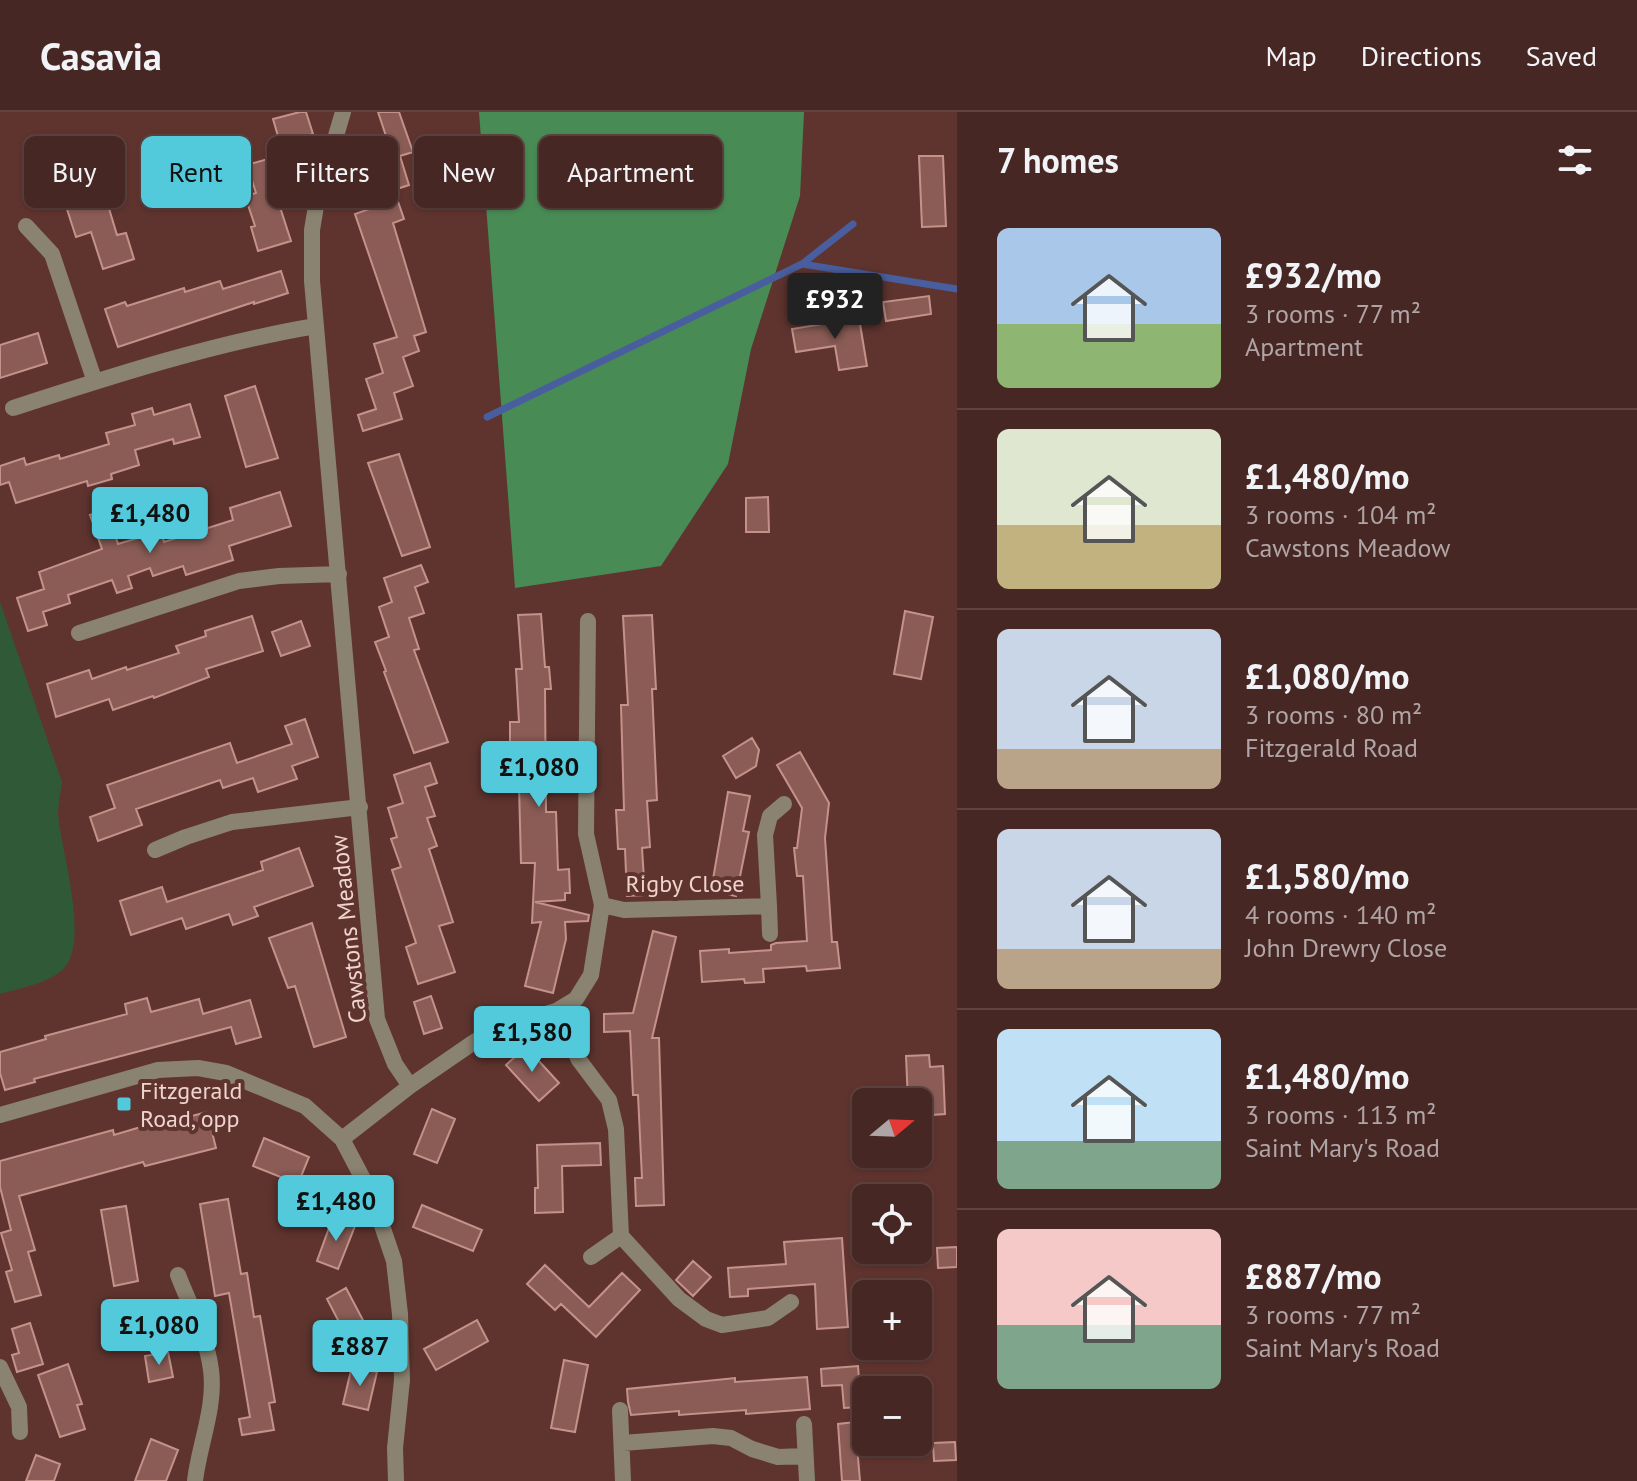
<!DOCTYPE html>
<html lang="en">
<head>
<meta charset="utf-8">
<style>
  body { margin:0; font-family:"PT Sans",sans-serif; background:#4e2f2b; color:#f1f3f6; height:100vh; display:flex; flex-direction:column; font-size:30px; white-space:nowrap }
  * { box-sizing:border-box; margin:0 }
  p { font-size:26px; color:#b0a5a6 }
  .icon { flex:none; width:44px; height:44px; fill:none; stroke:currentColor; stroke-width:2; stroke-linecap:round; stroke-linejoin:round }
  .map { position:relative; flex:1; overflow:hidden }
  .drawer { display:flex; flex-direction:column; background:#472723; width:680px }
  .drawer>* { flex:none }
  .hud { position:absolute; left:24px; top:24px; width:760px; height:72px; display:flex; gap:16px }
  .needle { width:52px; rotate:71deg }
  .tools { position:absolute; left:852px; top:976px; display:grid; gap:16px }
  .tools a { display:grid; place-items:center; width:80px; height:80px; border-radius:12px; background:#472723; box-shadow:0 2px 6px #0004,0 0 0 2px #5f4441; font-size:40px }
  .price { position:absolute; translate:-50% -68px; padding:0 18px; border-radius:8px; background:#53cadc; color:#111; font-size:26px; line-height:52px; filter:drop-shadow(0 2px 4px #0008) }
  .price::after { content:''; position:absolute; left:50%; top:48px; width:24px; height:18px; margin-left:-12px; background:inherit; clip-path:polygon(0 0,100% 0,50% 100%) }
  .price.active { background:#222; color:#fff }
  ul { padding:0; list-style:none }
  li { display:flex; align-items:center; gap:24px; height:200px; padding:0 40px }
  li+li { border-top:2px solid #5f4441 }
  li span { display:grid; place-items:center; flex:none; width:224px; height:160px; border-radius:12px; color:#555 }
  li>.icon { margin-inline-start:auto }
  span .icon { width:96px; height:96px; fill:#fffc; stroke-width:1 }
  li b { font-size:34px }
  h2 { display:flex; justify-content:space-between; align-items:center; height:96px; padding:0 40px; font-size:34px }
  .pill { padding:0 28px; border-radius:12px; background:#472723; box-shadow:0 2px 6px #0004,0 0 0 2px #5f4441; font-size:28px; line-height:72px }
  .pill.active { background:#53cadc; color:#111 }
  header { display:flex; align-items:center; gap:48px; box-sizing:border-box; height:112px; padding:0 40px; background:#472723; border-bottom:2px solid #5f4441 }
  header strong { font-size:38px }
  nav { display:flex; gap:44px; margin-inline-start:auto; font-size:28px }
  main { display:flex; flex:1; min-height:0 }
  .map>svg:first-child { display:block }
  .green { fill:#305937 }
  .forest { fill:#498b55 }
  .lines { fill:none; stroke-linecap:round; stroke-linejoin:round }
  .stream { stroke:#495e9e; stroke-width:7 }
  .building { fill:#8a5c55; stroke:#c5928b; stroke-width:2 }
  .minor { stroke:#8b8371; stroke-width:16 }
  .poi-dot { fill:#53cadc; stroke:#5f342f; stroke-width:3 }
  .labels { text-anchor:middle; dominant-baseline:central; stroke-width:8; stroke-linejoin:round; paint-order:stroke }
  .street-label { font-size:24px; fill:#eed3ce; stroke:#5f342f }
  .poi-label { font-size:24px; fill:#eed3ce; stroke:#5f342f; text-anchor:start }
</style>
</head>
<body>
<header>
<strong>Casavia</strong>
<nav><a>Map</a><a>Directions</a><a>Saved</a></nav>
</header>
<main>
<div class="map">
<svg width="957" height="1369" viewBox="0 0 957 1369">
  <rect width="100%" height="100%" fill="#5f342f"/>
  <path class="green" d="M 0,490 L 62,670 C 61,680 58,691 58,701 C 60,736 91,830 63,857 C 48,872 19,876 0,882 Z"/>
  <path class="forest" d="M 479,0 L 804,0 L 800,84 L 751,237 L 728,352 L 661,454 L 515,476 Z"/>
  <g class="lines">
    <path class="stream" d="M 802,152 L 957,177
      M 487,305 L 802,152 L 853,112"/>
  </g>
  <path class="building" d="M 300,0 L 306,0 L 313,22 L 280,31 L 273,7 Z
    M 378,0 L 399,0 L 413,40 L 400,44 L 409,73 L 394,78 L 404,107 L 393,111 L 426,220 L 414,224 L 419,239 L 403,245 L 413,274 L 394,281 L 402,307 L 363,319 L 358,303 L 376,297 L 366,267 L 383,261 L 374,232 L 397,225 L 355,102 L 375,95 L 365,66 L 378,61 L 369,33 L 387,27 Z
    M 292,40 L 298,61 L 282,66 L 290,91 L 280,95 L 291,129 L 258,139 L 251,115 L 255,114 L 245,84 L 256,81 L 247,53 Z
    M 73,41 L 91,95 L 107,90 L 117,123 L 126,121 L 134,147 L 103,157 L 91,120 L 76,125 L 51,48 Z
    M 919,44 L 943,44 L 946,114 L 922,115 Z
    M 281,159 L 288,181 L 254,192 L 254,190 L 118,235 L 105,197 L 125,190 L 127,194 L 184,176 L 185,180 L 220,169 L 223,177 Z
    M 929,184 L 931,202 L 886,209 L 883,190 Z
    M 859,206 L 867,254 L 839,258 L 835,234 L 796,240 L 792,217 Z
    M 38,221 L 47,251 L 0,266 L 0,233 Z
    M 255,274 L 278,346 L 246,355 L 225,284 Z
    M 190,292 L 200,325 L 174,332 L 173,327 L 135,338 L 139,353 L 111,362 L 112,367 L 88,374 L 87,369 L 16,391 L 9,370 L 0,373 L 0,354 L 24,346 L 26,353 L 59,343 L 60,347 L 109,332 L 106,321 L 135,313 L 132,302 L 152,296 L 154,303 Z
    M 399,342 L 430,435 L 402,444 L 368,351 Z
    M 280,380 L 291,414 L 229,434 L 233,448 L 186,463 L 183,454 L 153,464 L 150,456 L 128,464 L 132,476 L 117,481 L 112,468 L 68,483 L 70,491 L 43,500 L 47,513 L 28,519 L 17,486 L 44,477 L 39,460 L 102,437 L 90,403 L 107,398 L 118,432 L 161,419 L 164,430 L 233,408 L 230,396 Z
    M 768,385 L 769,420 L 746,420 L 746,386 Z
    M 421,453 L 428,470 L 415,475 L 424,501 L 409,506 L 419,537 L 414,538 L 448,630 L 414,641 L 384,560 L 386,559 L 375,530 L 389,525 L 379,495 L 392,490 L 384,466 Z
    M 905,499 L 933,505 L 921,567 L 894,562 Z
    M 541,502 L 545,555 L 549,555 L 551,577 L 545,577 L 546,700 L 556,700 L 558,758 L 569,757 L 570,781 L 565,781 L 565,788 L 535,790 L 589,803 L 588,809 L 565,810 L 566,827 L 553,881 L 525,874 L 541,810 L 532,811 L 535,751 L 521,751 L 518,635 L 510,635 L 510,610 L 519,610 L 516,557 L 522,557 L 518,503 Z
    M 652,503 L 656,577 L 652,577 L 657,688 L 647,689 L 650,735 L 642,736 L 645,783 L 627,784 L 625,737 L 618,737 L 616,698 L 624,698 L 621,593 L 628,593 L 623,504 Z
    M 252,504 L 263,539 L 206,557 L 209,565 L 154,586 L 153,584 L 113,598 L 109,587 L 56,605 L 47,572 L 89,558 L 92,567 L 126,555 L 127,558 L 179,541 L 176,534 L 206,524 L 205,519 Z
    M 301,509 L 310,534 L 281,544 L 272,520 Z
    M 305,607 L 318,645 L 292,654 L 297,667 L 258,680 L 253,666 L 223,676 L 220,668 L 136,697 L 142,713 L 98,729 L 90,705 L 115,696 L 107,673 L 230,631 L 237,651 L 292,632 L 285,614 Z
    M 752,626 L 759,638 L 756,654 L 736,666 L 723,644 Z
    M 800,640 L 829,691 L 825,726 L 832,830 L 837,830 L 840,856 L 807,859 L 806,854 L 763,857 L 764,870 L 745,871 L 744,867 L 702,870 L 700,839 L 729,837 L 729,841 L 771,838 L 771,833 L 776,831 L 807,829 L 803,764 L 797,764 L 794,736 L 797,736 L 802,696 L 777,653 Z
    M 430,651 L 437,671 L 425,675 L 435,704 L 427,706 L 437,734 L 429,737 L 453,810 L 439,814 L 455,860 L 418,872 L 406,835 L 416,831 L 392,758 L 401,755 L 391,727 L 397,725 L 388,696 L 403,691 L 394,663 Z
    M 728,680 L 750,684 L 743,719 L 749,720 L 736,784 L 711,779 Z
    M 299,736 L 313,774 L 254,795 L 258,804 L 233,813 L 229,802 L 186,817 L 182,806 L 131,823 L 120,789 L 162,775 L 167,790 L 263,758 L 261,750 Z
    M 312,811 L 346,925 L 314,935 L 295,874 L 288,876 L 269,826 Z
    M 653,819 L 676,825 L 652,926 L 659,926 L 664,1093 L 636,1094 L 635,1066 L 642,1066 L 638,983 L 633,983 L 630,919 L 604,920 L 604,902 L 633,901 Z
    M 431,884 L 442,916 L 424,922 L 414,890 Z
    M 147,886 L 151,900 L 199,887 L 203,902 L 250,888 L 261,925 L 236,932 L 231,915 L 34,967 L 35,970 L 5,978 L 0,961 L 0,940 L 46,927 L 45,924 L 127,902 L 125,892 Z
    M 526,935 L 559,971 L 539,989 L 506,953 Z
    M 929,943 L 930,955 L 943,954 L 945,1002 L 918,1004 L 918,990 L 908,990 L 906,944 Z
    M 432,997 L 455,1007 L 437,1051 L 414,1042 Z
    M 207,1000 L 216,1036 L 145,1054 L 143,1050 L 19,1084 L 35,1138 L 28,1140 L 41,1183 L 15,1190 L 6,1160 L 12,1158 L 1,1121 L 11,1118 L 0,1075 L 0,1049 L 113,1018 L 114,1023 L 164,1008 L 165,1011 Z
    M 264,1026 L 309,1045 L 298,1072 L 253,1054 Z
    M 600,1031 L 601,1053 L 562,1054 L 563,1100 L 535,1101 L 535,1076 L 538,1076 L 537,1033 Z
    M 228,1087 L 241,1162 L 247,1161 L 254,1205 L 260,1204 L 275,1290 L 269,1291 L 274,1318 L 242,1323 L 239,1307 L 250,1305 L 229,1181 L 215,1184 L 200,1092 Z
    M 422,1093 L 482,1118 L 473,1139 L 413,1115 Z
    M 126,1094 L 138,1169 L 114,1174 L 101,1098 Z
    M 333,1105 L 355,1114 L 338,1157 L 317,1149 Z
    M 842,1126 L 848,1215 L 817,1217 L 815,1172 L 748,1177 L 748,1184 L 730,1185 L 728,1156 L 786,1152 L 784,1130 Z
    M 957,1135 L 957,1155 L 938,1156 L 937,1136 Z
    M 693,1149 L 711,1165 L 693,1184 L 676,1168 Z
    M 545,1153 L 589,1195 L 622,1161 L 640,1178 L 596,1225 L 561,1192 L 555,1198 L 527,1172 Z
    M 346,1176 L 374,1229 L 354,1239 L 327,1187 Z
    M 135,1199 L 140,1226 L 116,1230 L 111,1204 Z
    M 477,1208 L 488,1229 L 436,1258 L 424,1237 Z
    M 30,1211 L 43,1252 L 17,1260 L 12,1243 L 19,1241 L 12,1217 Z
    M 168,1240 L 173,1265 L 149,1270 L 145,1244 Z
    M 564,1248 L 588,1253 L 575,1320 L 551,1316 Z
    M 68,1252 L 82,1292 L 77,1293 L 85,1317 L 60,1325 L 38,1263 Z
    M 352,1254 L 377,1260 L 368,1298 L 343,1292 Z
    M 858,1254 L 861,1295 L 844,1296 L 842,1273 L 822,1274 L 821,1257 Z
    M 807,1265 L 810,1297 L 746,1302 L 746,1298 L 679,1303 L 679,1299 L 631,1303 L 628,1290 L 627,1277 L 735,1266 L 735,1270 Z
    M 855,1310 L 860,1369 L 842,1369 L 838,1312 Z
    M 151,1327 L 178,1338 L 166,1369 L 135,1369 Z
    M 955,1330 L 956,1348 L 934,1349 L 933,1331 Z
    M 36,1343 L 60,1352 L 54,1369 L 26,1369 Z"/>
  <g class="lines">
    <path class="minor" d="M 343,0 L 317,88 L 312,118 L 312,169 L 377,907 L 395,952 L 410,974
      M 26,114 L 52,142 L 95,270
      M 13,296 C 112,264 214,231 316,214
      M 79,521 L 239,469 L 279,464 L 339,462
      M 155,738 L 186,725 L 232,710 L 360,695
      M 602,793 L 624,798 L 769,794 L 765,723 L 770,704 L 784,692
      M 769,794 L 770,822
      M 556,899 L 579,948 L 609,988 L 616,1017 L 621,1124 L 679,1187 L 706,1207 L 722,1213 L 768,1206 L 791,1190
      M 0,1003 L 158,958 L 198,956 L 226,961 L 305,994 L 342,1027 L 372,1084 L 394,1149 L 400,1202 L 402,1268 L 395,1336 L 396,1369
      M 342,1027 L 410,974 L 474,930 L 499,916 L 556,899 L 576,887 L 591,863 L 602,793 L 586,722 L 588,509
      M 591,1145 L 621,1124
      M 178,1163 C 190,1194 207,1225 211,1258 C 216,1295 199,1333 195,1369
      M 159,1203 L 190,1194
      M 0,1255 L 19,1295 L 20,1320
      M 620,1298 L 623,1369
      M 804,1312 L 807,1369
      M 623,1331 L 713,1324 L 731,1326 L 752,1337 L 778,1345 L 805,1344"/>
  </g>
  <rect class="poi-dot" x="116" y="984" width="16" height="16" rx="4"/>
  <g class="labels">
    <g class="street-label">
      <text x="685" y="771">Rigby Close</text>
      <text transform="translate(348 817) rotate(-96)">Cawstons Meadow</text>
    </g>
    <g class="poi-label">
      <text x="140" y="978">Fitzgerald<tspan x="140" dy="28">Road, opp</tspan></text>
    </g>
  </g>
</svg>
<div class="tools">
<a><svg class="needle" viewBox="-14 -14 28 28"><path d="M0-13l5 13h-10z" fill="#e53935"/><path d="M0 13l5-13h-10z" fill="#b0a5a6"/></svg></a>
<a><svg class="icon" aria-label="locate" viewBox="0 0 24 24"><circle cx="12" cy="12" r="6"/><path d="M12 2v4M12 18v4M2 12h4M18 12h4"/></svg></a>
<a>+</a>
<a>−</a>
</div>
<b class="price active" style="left:835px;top:229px">£932</b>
<b class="price" style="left:150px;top:443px">£1,480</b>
<b class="price" style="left:539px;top:697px">£1,080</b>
<b class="price" style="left:532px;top:962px">£1,580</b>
<b class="price" style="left:336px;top:1131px">£1,480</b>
<b class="price" style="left:159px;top:1255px">£1,080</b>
<b class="price" style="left:360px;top:1276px">£887</b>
<div class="hud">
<a class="pill">Buy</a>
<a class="pill active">Rent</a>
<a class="pill">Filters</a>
<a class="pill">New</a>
<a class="pill">Apartment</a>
</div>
</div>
<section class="drawer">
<h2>7 homes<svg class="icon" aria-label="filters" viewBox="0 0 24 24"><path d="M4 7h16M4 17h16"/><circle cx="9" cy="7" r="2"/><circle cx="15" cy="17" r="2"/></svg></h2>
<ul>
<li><span style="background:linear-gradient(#a9c7e8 60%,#8fb573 0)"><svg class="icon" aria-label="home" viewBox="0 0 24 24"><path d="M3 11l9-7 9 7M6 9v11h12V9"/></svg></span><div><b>£932/mo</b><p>3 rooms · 77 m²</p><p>Apartment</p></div></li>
<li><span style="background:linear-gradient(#dfe7d0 60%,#c2b280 0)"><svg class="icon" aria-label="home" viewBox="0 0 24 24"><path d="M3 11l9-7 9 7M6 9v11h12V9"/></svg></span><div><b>£1,480/mo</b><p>3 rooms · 104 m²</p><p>Cawstons Meadow</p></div></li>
<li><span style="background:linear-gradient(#c9d6e8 75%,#b9a48a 0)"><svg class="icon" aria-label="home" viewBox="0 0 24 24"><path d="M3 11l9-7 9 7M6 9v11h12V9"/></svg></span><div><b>£1,080/mo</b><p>3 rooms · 80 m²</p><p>Fitzgerald Road</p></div></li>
<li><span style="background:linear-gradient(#c9d6e8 75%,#b9a48a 0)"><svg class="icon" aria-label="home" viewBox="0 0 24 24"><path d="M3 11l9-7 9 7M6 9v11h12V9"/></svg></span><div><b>£1,580/mo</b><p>4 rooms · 140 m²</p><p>John Drewry Close</p></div></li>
<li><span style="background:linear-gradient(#bfe0f5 70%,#7fa58c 0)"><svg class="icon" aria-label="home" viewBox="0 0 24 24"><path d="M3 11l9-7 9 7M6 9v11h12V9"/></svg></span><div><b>£1,480/mo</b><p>3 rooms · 113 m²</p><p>Saint Mary's Road</p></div></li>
<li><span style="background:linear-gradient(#f6c9c9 60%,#7fa58c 0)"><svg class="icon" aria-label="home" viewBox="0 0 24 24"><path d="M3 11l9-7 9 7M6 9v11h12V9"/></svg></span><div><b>£887/mo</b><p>3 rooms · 77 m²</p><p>Saint Mary's Road</p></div></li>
</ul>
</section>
</main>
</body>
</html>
